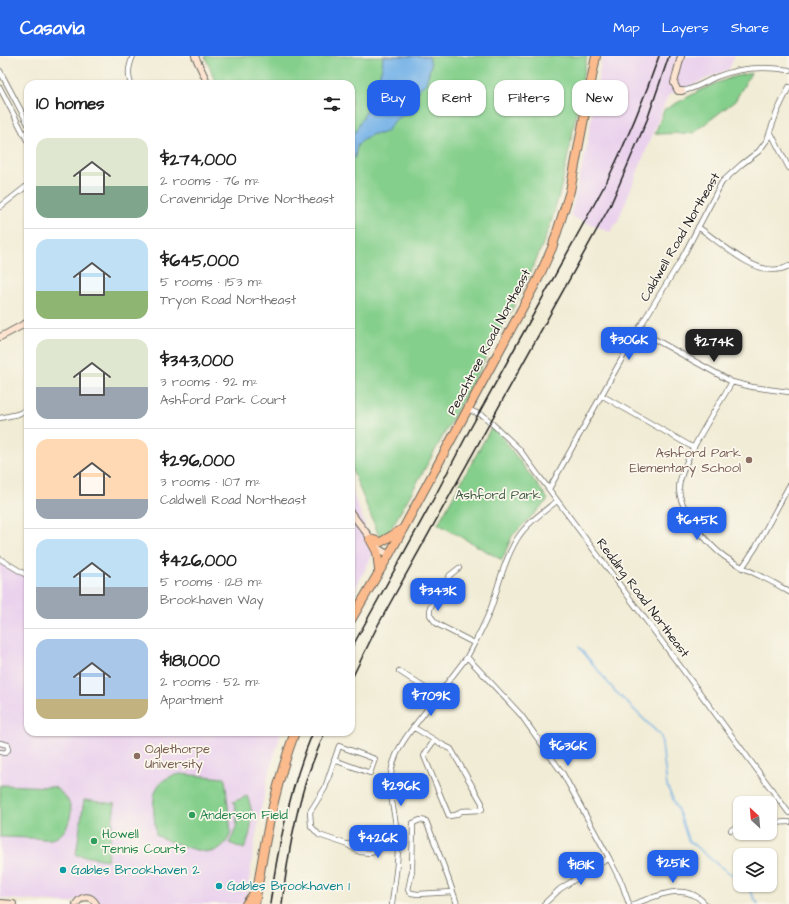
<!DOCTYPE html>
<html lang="en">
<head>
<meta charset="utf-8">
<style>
  body { margin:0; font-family:"Architects Daughter",sans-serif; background:#f6f6f6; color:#222; height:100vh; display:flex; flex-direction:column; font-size:15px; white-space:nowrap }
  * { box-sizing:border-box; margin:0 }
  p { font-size:13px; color:#767676 }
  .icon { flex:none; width:22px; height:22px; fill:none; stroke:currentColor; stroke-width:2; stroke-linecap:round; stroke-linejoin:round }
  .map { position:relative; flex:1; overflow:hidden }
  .details { position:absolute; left:24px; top:24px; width:331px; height:656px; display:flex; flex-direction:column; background:#fff; border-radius:12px; box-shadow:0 1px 3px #0004 }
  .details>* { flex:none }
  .banner { position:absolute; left:367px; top:24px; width:362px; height:36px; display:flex; gap:8px }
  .needle { width:26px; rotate:334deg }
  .buttons { position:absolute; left:733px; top:740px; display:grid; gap:8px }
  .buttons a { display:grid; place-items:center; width:44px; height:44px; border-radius:8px; background:#fff; box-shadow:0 1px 3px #0004; font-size:20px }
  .price { position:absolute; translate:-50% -34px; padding:0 9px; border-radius:8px; background:#2563eb; color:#fff; font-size:13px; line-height:26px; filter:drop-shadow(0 1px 2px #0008) }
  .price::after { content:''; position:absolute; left:50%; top:24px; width:12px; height:9px; margin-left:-6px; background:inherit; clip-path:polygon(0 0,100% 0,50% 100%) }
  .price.on { background:#222; color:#fff }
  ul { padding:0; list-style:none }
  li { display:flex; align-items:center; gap:12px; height:100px; padding:0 12px }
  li+li { border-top:1px solid #e0e0e0 }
  li span { display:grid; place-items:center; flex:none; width:112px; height:80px; border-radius:12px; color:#555 }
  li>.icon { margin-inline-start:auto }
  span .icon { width:48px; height:48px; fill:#fffc; stroke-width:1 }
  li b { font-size:17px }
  h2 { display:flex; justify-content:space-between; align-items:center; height:48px; padding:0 12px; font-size:17px }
  .chip { padding:0 14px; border-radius:12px; background:#fff; box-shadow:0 1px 3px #0004; font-size:14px; line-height:36px }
  .chip.on { background:#2563eb; color:#fff }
  header { display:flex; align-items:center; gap:24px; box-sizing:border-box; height:56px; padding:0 20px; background:#2563eb; color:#fff }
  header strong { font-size:19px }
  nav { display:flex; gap:22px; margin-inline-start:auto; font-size:14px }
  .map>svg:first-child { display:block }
  .built { fill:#ead1ed }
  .green { fill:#84cf8b; stroke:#507654 }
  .water { fill:#76b2e7; stroke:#496782 }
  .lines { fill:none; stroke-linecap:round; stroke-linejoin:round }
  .stream { stroke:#76b2e7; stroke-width:1.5 }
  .street-casing { stroke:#67655d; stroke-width:6 }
  .secondary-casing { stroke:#67655d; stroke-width:8 }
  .highway-casing { stroke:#67655d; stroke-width:10 }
  .street { stroke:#fff; stroke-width:4.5 }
  .secondary { stroke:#fde4d1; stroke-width:6 }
  .highway { stroke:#fbbb8d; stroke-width:8 }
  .rail { stroke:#1c1c1c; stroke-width:1.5 }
  .education-dot { fill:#8d6e63; stroke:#fbf7ec; stroke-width:1.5 }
  .leisure-dot { fill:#2e9e5b; stroke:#fbf7ec; stroke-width:1.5 }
  .culture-dot { fill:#0f9aa8; stroke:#fbf7ec; stroke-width:1.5 }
  .labels { text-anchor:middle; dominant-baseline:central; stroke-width:3.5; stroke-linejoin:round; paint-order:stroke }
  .street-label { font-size:13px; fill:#1c1c1c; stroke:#fbf7ec }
  .education-label { font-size:13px; fill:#785e54; stroke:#fbf7ec; text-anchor:end }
  .park-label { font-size:13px; fill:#405b43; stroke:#fbf7ec }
  .leisure-label { font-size:13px; fill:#27864d; stroke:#fbf7ec; text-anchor:start }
  .culture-label { font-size:13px; fill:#0d838f; stroke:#fbf7ec; text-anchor:start }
</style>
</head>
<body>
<header>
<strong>Casavia</strong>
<nav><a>Map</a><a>Layers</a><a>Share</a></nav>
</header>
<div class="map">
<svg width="789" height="848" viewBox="0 0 789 848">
  <rect width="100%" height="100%" fill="#fbf7ec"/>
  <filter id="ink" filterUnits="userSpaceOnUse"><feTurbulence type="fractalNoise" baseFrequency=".025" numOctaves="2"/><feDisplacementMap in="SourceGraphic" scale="8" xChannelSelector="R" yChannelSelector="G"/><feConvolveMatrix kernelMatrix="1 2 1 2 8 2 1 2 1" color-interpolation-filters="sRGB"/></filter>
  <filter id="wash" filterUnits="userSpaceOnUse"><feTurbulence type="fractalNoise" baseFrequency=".012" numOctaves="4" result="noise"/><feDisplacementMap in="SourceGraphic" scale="16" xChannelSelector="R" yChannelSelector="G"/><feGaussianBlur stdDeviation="0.9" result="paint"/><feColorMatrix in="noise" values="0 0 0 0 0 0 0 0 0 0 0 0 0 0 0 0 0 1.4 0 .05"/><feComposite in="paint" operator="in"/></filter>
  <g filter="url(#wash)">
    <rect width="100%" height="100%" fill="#f1ecd5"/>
    <path class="built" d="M 602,0 L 735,0 L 729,13 L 668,39 L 618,165 L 610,176 L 570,160 L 585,100 Z
      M 351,431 L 374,496 L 351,542 Z
      M 0,505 L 28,522 L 28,676 L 281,676 L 267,724 L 254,789 L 246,848 L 101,848 L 93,841 L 78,843 L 73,846 L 67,847 L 0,842 Z"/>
    <path class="green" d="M 205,0 L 587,0 C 576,53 569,108 553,160 C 537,210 510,258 484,305 C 452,365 418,425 384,485 L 381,485 L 351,411 L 351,28 L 216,28 Z
      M 751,17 L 735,45 L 693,77 L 655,78 L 664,54 C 692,39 719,22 751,17 Z
      M 491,372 L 499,377 L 547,442 L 548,444 L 512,480 L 502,504 L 438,468 Z
      M 180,718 L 225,722 L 231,777 C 228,786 220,794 211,796 C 200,797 165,785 156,779 C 154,752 145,724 180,718 Z
      M 0,729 L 54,731 C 63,737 71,745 71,756 C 70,768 63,782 50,783 C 44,784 37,782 31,782 C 21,782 10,781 0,781 Z
      M 247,740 C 255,757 252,776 244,793 L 229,787 C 237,773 240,762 233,746 Z
      M 84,744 L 115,748 L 107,804 L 76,799 Z"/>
    <path class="water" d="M 383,0 L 429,0 L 431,9 L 426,27 L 418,34 L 407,57 L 395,64 L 387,75 L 380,78 L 373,78 L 362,85 L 357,90 L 355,102 L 351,101 L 351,80 L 356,75 L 366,55 L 378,37 L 379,21 L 382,11 Z"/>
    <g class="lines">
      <path class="stream" d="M 579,591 L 614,634 L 661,680 L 667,730 L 680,759 L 688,784 L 718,809 L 740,824
        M 746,829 L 758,848"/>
    </g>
  </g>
  <g filter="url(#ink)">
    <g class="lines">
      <defs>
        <path id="street" d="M 0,15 L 28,68
          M 131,28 C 127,18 129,10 133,0
          M 0,32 L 28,86
          M 682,35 C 695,33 705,26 716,21 C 740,11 764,10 789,14
          M 771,77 L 789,112
          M 0,151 L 28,129
          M 698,171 C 719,185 753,219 780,213 C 783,213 786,211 789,210
          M 638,274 L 732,326 L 752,331 L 789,336
          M 732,326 C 718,350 680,407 679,432 C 679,454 708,489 725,501 C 745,515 769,522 789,536
          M 601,339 L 694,392
          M 467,353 L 484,360 L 519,393 L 789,757
          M 0,362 L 18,358 L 28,353
          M 549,433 L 638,274 L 681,204 L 722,126 L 742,108 L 759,95 L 767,84 L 777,56 L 789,31
          M 0,503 L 28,520
          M 459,512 L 450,519 L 430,552 L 430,559 L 435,566 L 439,569 L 474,587
          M 742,512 L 756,491 L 789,430
          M 467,601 L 521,659 L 563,718 L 609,802 L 622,828 L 629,848
          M 399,615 L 437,640
          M 413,671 L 443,689 L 451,693 L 482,747 L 482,754 L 461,755 L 456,759 L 449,760 L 424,700 L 426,696 L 434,685
          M 0,687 L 8,689 L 8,694 L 5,697 L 0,696
          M 334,704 L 370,717 L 375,703 L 339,690 L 325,732 L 310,756 L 311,770 L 319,779 L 346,788 L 360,796 L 371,797 L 381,792 L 386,786
          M 770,767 L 789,766
          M 731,774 L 740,769
          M 348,788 L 398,785
          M 354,789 L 370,789 L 376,787
          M 453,836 L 418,838 L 411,837 L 408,834 L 412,815 L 413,767 L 420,764 L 426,765 C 437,792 448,820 457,848
          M 392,848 C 394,827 399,805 398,784 C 396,759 387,737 392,712 C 397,689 414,671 428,652 C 441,635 454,618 467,601 C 476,584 486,567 492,549 C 499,527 505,503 517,483 C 526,468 543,456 557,445
          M 544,848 L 560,833 L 609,802
          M 634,848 C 657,840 686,825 705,848"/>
        <path id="secondary" d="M 195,0 L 208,28
          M 681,0 L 674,27 L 678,35 L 682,35
          M 0,281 L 8,277 L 28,266
          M 351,457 L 379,493 L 389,499
          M 0,847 L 13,848
          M 76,848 C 82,839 91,839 96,848"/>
        <path id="highway" d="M 370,483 L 381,486 L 401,474
          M 370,483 L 377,496 L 379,514
          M 351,564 L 389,499 L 538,223 L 552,192 L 570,135 L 596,0
          M 246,848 L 257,833
          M 255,848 C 264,789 274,732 295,676"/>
      </defs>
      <use href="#street" class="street-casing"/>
      <use href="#secondary" class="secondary-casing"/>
      <use href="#highway" class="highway-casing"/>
      <use href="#street" class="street"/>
      <use href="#secondary" class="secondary"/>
      <use href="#highway" class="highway"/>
      <path class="rail" d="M 351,593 L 434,442 L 469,375 L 607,125 C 627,84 644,43 659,0
        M 351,624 L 378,569 L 610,150 L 647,64 L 669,0
        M 270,848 C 278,789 290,731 313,676
        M 282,848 C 287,805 294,760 308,719 C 313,705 319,690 325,676"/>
    </g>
  </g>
  <g class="education-dot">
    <circle cx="749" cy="404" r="4"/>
    <circle cx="137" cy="700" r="4"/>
  </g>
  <g class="leisure-dot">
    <circle cx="192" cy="759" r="4"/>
    <circle cx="94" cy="785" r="4"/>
  </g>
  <g class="culture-dot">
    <circle cx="63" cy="814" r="4"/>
    <circle cx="219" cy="830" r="4"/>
  </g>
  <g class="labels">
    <g class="street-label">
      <text transform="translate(680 181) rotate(-60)">Caldwell Road Northeast</text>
      <text transform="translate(489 286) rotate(-62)">Peachtree Road Northeast</text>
      <text transform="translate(643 542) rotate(53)">Redding Road Northeast</text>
    </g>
    <g class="education-label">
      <text x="741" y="397">Ashford Park<tspan x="741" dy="15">Elementary School</tspan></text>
      <text x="145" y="693" text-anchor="start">Oglethorpe<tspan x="145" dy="15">University</tspan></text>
    </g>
    <g class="park-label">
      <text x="498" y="439">Ashford Park</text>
    </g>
    <g class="leisure-label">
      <text x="200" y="759">Anderson Field</text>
      <text x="102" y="778">Howell<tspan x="102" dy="15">Tennis Courts</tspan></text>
    </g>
    <g class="culture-label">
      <text x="71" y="814">Gables Brookhaven 2</text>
      <text x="227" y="830">Gables Brookhaven 1</text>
    </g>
  </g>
</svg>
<div class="buttons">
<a><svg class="needle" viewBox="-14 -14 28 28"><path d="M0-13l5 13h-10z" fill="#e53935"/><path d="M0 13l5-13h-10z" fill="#767676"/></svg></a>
<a><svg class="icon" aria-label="layers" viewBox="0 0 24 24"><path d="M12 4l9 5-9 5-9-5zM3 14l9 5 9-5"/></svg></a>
</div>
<b class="price" style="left:629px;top:305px">$306K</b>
<b class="price on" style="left:714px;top:307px">$274K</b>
<b class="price" style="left:697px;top:485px">$645K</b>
<b class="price" style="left:438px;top:556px">$343K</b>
<b class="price" style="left:431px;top:661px">$709K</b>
<b class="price" style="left:568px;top:711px">$636K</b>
<b class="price" style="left:401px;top:751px">$296K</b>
<b class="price" style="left:378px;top:803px">$426K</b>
<b class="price" style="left:673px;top:828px">$251K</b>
<b class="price" style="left:581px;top:830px">$181K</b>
<div class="banner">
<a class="chip on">Buy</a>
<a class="chip">Rent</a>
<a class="chip">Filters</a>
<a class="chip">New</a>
</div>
<section class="details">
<h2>10 homes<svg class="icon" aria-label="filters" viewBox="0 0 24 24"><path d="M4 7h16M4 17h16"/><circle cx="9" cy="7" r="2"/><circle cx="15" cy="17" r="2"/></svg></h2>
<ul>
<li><span style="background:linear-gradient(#dfe7d0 60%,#7fa58c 0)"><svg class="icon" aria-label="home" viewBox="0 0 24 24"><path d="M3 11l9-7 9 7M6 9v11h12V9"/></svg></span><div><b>$274,000</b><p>2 rooms · 76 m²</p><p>Cravenridge Drive Northeast</p></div></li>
<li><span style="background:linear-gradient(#bfe0f5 65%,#8fb573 0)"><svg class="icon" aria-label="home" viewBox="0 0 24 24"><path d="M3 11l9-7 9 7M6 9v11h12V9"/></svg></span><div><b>$645,000</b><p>5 rooms · 153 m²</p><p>Tryon Road Northeast</p></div></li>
<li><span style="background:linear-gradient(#dfe7d0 60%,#9aa5b1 0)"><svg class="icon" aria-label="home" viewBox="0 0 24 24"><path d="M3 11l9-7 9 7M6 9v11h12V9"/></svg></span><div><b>$343,000</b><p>3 rooms · 92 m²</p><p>Ashford Park Court</p></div></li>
<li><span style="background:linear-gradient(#ffd9b3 75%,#9aa5b1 0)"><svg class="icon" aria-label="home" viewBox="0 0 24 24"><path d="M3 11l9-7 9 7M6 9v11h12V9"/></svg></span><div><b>$296,000</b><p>3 rooms · 107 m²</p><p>Caldwell Road Northeast</p></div></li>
<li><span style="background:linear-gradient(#bfe0f5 60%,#9aa5b1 0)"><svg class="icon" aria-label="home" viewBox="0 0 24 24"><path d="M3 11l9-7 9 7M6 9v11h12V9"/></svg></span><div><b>$426,000</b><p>5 rooms · 128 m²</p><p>Brookhaven Way</p></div></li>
<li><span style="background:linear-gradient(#a9c7e8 75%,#c2b280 0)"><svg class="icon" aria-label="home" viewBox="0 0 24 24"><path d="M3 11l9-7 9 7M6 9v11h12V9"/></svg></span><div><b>$181,000</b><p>2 rooms · 52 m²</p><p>Apartment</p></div></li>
</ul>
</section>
</div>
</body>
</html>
